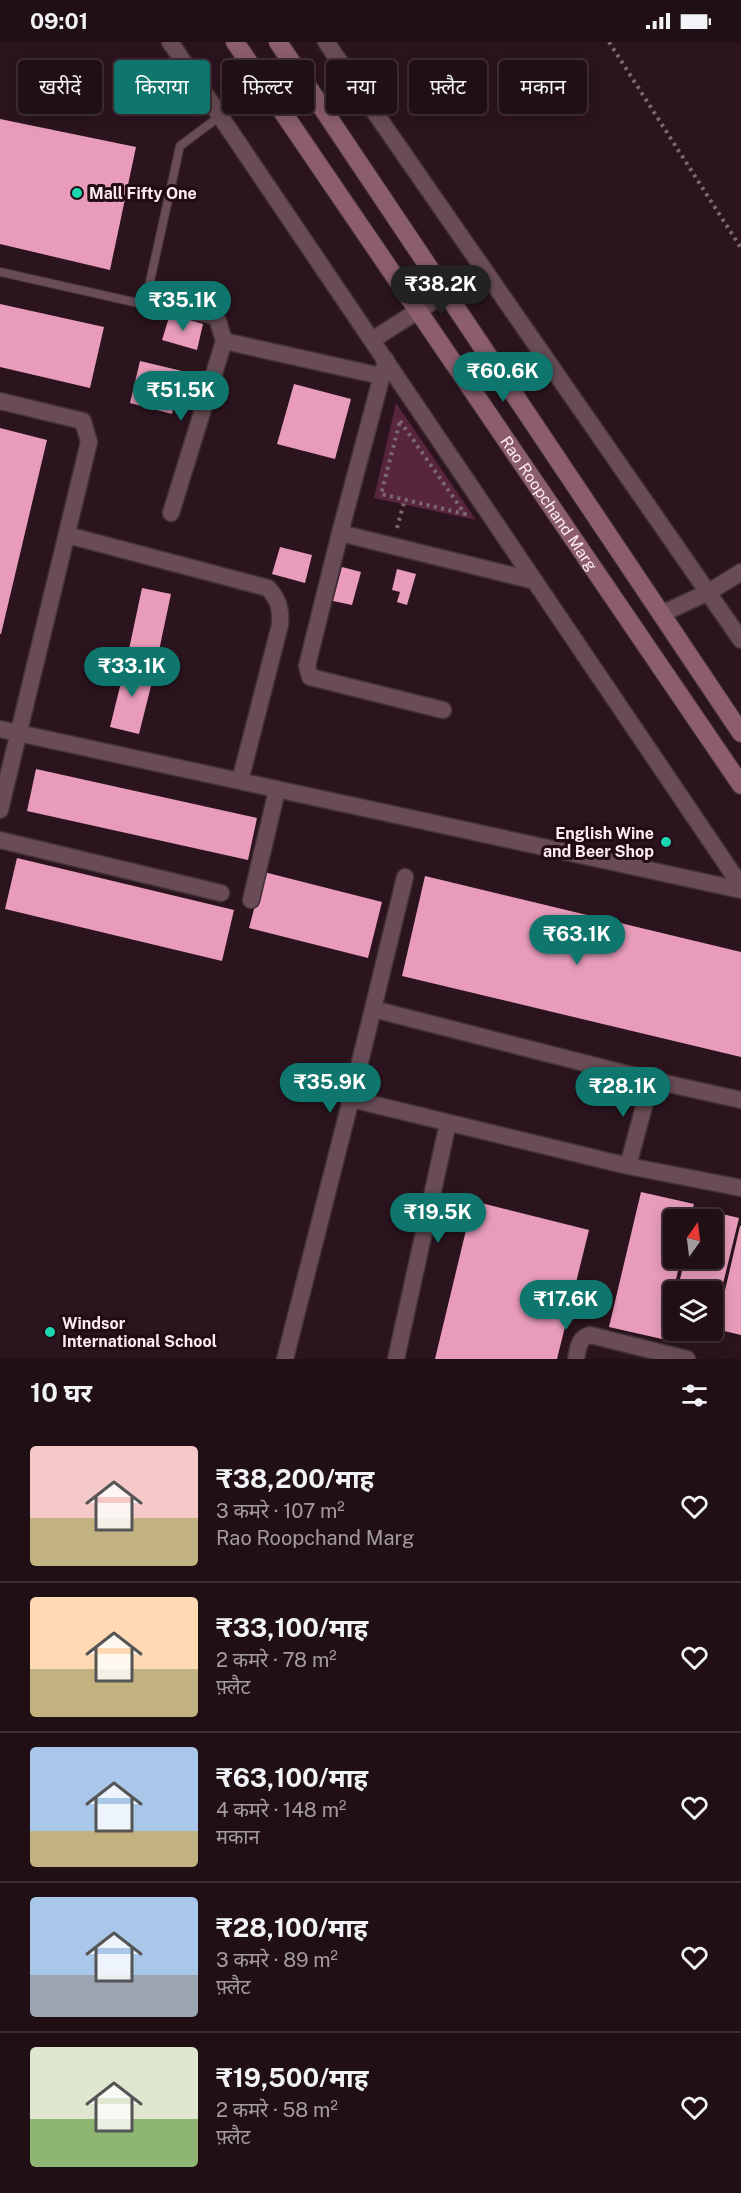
<!DOCTYPE html>
<html lang="hi">
<head>
<meta charset="utf-8">
<style>
  body { margin:0; font-family:"Public Sans","Noto Sans Devanagari",sans-serif; background:#29181f; color:#f1f3f6; height:100vh; display:flex; flex-direction:column; font-size:22px; white-space:nowrap }
  * { box-sizing:border-box; margin:0 }
  p { font-size:20px; color:#a29ca1 }
  .icon { flex:none; width:33px; height:33px; fill:none; stroke:currentColor; stroke-width:2; stroke-linecap:round; stroke-linejoin:round }
  .map { position:relative; height:1317px; overflow:hidden }
  .side { display:flex; flex-direction:column; background:#210f16; flex:1 }
  .side>* { flex:none }
  .guide { position:absolute; left:18px; top:18px; width:705px; height:54px; display:flex; gap:12px }
  .needle { width:39px; rotate:14deg }
  .controls { position:absolute; left:663px; top:1167px; display:grid; gap:12px }
  .controls a { display:grid; place-items:center; width:60px; height:60px; border-radius:6px; background:#210f16; box-shadow:0 3px 15px #0003,0 0 0 2px #3e2f35; font-size:30px }
  .price { position:absolute; translate:-50% -51px; padding:0 14px; border-radius:21px; background:#0f766e; color:#fff; font-size:20px; line-height:39px; filter:drop-shadow(0 2px 3px #0008) }
  .price::after { content:''; position:absolute; left:50%; top:36px; width:18px; height:14px; margin-left:-9px; background:inherit; clip-path:polygon(0 0,100% 0,50% 100%) }
  .price.current { background:#222; color:#fff }
  ul { padding:0; list-style:none }
  li { display:flex; align-items:center; gap:18px; height:150px; padding:0 30px }
  li+li { border-top:2px solid #3e2f35 }
  li span { display:grid; place-items:center; flex:none; width:168px; height:120px; border-radius:6px; color:#555 }
  li>.icon { margin-inline-start:auto }
  span .icon { width:72px; height:72px; fill:#fffc; stroke-width:1 }
  li b { font-size:26px }
  h2 { display:flex; justify-content:space-between; align-items:center; height:72px; padding:0 30px; font-size:26px }
  .pill { padding:0 21px; border-radius:6px; background:#210f16; box-shadow:0 3px 15px #0003,0 0 0 2px #3e2f35; font-size:21px; line-height:54px }
  .pill.current { background:#0f766e; color:#fff }
  .status { display:flex; justify-content:space-between; align-items:center; height:42px; padding:0 30px; background:#210f16; direction:ltr }
  .status svg { height:16px; fill:currentColor }
  .map>svg:first-child { display:block }
  .green { fill:#58263c }
  .building { fill:#e89cba }
  .lines { fill:none; stroke-linecap:round; stroke-linejoin:round }
  .service-casing { stroke:#423037; stroke-width:10 }
  .minor-casing { stroke:#423037; stroke-width:19 }
  .secondary-casing { stroke:#423037; stroke-width:20 }
  .path { stroke:#7d6870; stroke-width:4; stroke-dasharray:3 4.5; stroke-linecap:butt }
  .service { stroke:#694c57; stroke-width:8 }
  .minor { stroke:#694c57; stroke-width:16 }
  .secondary { stroke:#8b5d6f; stroke-width:18 }
  .poi-dot { fill:#1cd5b1; stroke:#220b15; stroke-width:2 }
  .labels { text-anchor:middle; dominant-baseline:central; stroke-width:6; stroke-linejoin:round; paint-order:stroke }
  .poi-label { font-size:16px; font-weight:bold; fill:#fdebf1; stroke:#220b15; text-anchor:start }
  .street-label { font-size:16px; fill:#fdebf1; stroke:#220b15 }
</style>
</head>
<body>
<div class="status"><b>09:01</b><svg viewBox="0 0 49 12"><path d="M0 12V9h3v3zM5 12V6h3v6zM10 12V3h3v9zM15 12V0h3v12zM26 1h20v11H26zM47 4h2v5h-2z"/></svg></div>
<div class="map">
<svg width="741" height="1317" viewBox="0 0 741 1317">
  <rect width="100%" height="100%" fill="#2c141e"/>
  <path class="green" d="M 396,361 L 476,478 L 374,456 Z"/>
  <path class="building" d="M 0,77 L 136,105 L 110,228 L 0,202 Z
    M 0,262 L 104,285 L 90,346 L 0,325 Z
    M 170,272 L 203,282 L 197,308 L 162,298 Z
    M 140,319 L 182,329 L 172,372 L 130,361 Z
    M 294,342 L 351,357 L 335,417 L 277,402 Z
    M 0,386 L 47,398 L 1,592 L 0,592 Z
    M 280,505 L 312,513 L 305,541 L 272,532 Z
    M 342,525 L 361,530 L 352,563 L 333,559 Z
    M 397,527 L 416,532 L 407,563 L 397,560 L 400,550 L 392,548 Z
    M 142,546 L 171,552 L 157,618 L 128,612 Z
    M 126,620 L 155,628 L 139,692 L 110,685 Z
    M 36,727 L 257,776 L 248,818 L 27,769 Z
    M 17,816 L 234,868 L 222,919 L 5,867 Z
    M 264,830 L 382,860 L 368,916 L 249,886 Z
    M 425,834 L 741,910 L 741,1015 L 402,934 Z
    M 641,1150 L 694,1162 L 690,1178 L 674,1178 L 674,1216 L 681,1216 L 662,1297 L 609,1285 Z
    M 473,1159 L 589,1188 L 557,1317 L 435,1317 Z
    M 697,1166 L 739,1176 L 713,1283 L 712,1250 L 677,1250 L 685,1216 L 712,1216 L 712,1178 L 694,1178 Z
    M 740,1184 L 741,1184 L 741,1293 L 716,1287 Z"/>
  <g class="lines">
    <defs>
      <path id="service" d="M 0,230 L 218,279
        M 145,262 L 180,104 L 220,74"/>
      <path id="minor" d="M 170,0 L 741,844
        M 326,0 L 741,598
        M 372,298 L 446,251
        M 224,299 L 381,334
        M 386,318 L 340,491 L 535,539
        M 0,359 L 83,379 L 89,400 L 0,768
        M 171,471 L 224,299 L 218,279
        M 340,491 L 307,624 L 310,635 L 443,668
        M 67,493 L 268,546 C 279,558 281,567 280,583 L 240,739
        M 661,572 L 709,550 L 741,530
        M 0,687 L 741,848
        M 0,798 L 221,851
        M 251,858 L 277,748
        M 373,967 L 651,1038 L 741,1058
        M 351,1057 L 628,1124 L 741,1146
        M 628,1124 L 651,1038
        M 285,1317 L 351,1057 L 405,835
        M 396,1317 L 448,1081
        M 576,1317 C 578,1307 578,1296 590,1293 L 687,1317"/>
      <g id="secondary">
        <path id="s1" d="M 235,0 L 741,743"/>
        <path d="M 278,0 L 741,691"/>
      </g>
    </defs>
    <use href="#service" class="service-casing"/>
    <use href="#minor" class="minor-casing"/>
    <use href="#secondary" class="secondary-casing"/>
    <path class="path" d="M 609,0 L 741,206
      M 400,379 L 465,472 L 381,452 Z
      M 397,486 L 405,457"/>
    <use href="#service" class="service"/>
    <use href="#minor" class="minor"/>
    <use href="#secondary" class="secondary"/>
  </g>
  <g class="poi-dot">
    <circle cx="77" cy="151" r="6"/>
    <circle cx="666" cy="800" r="6"/>
    <circle cx="50" cy="1290" r="6"/>
  </g>
  <g class="labels">
    <g class="poi-label">
      <text x="89" y="151">Mall Fifty One</text>
      <text x="654" y="791" text-anchor="end">English Wine<tspan x="654" dy="18">and Beer Shop</tspan></text>
      <text x="62" y="1281">Windsor<tspan x="62" dy="18">International School</tspan></text>
    </g>
    <g class="street-label">
      <text stroke="none"><textPath href="#s1" startOffset="558">Rao Roopchand Marg</textPath></text>
    </g>
  </g>
</svg>
<div class="controls">
<a><svg class="needle" viewBox="-14 -14 28 28"><path d="M0-13l5 13h-10z" fill="#e53935"/><path d="M0 13l5-13h-10z" fill="#a29ca1"/></svg></a>
<a><svg class="icon" aria-label="layers" viewBox="0 0 24 24"><path d="M12 4l9 5-9 5-9-5zM3 14l9 5 9-5"/></svg></a>
</div>
<b class="price current" style="left:441px;top:274px">₹38.2K</b>
<b class="price" style="left:183px;top:290px">₹35.1K</b>
<b class="price" style="left:503px;top:361px">₹60.6K</b>
<b class="price" style="left:181px;top:380px">₹51.5K</b>
<b class="price" style="left:132px;top:656px">₹33.1K</b>
<b class="price" style="left:577px;top:924px">₹63.1K</b>
<b class="price" style="left:330px;top:1072px">₹35.9K</b>
<b class="price" style="left:623px;top:1076px">₹28.1K</b>
<b class="price" style="left:438px;top:1202px">₹19.5K</b>
<b class="price" style="left:566px;top:1289px">₹17.6K</b>
<div class="guide">
<a class="pill">खरीदें</a>
<a class="pill current">किराया</a>
<a class="pill">फ़िल्टर</a>
<a class="pill">नया</a>
<a class="pill">फ़्लैट</a>
<a class="pill">मकान</a>
</div>
</div>
<section class="side">
<h2>10 घर<svg class="icon" aria-label="filters" viewBox="0 0 24 24"><path d="M4 7h16M4 17h16"/><circle cx="9" cy="7" r="2"/><circle cx="15" cy="17" r="2"/></svg></h2>
<ul>
<li><span style="background:linear-gradient(#f6c9c9 60%,#c2b280 0)"><svg class="icon" aria-label="home" viewBox="0 0 24 24"><path d="M3 11l9-7 9 7M6 9v11h12V9"/></svg></span><div><b>₹38,200/माह</b><p>3 कमरे · 107 m²</p><p>Rao Roopchand Marg</p></div><svg class="icon" aria-label="heart" viewBox="0 0 24 24"><path d="M12 20l-8-8c-3-5 5-10 8-4 3-6 11-1 8 4z"/></svg></li>
<li><span style="background:linear-gradient(#ffd9b3 60%,#c2b280 0)"><svg class="icon" aria-label="home" viewBox="0 0 24 24"><path d="M3 11l9-7 9 7M6 9v11h12V9"/></svg></span><div><b>₹33,100/माह</b><p>2 कमरे · 78 m²</p><p>फ़्लैट</p></div><svg class="icon" aria-label="heart" viewBox="0 0 24 24"><path d="M12 20l-8-8c-3-5 5-10 8-4 3-6 11-1 8 4z"/></svg></li>
<li><span style="background:linear-gradient(#a9c7e8 70%,#c2b280 0)"><svg class="icon" aria-label="home" viewBox="0 0 24 24"><path d="M3 11l9-7 9 7M6 9v11h12V9"/></svg></span><div><b>₹63,100/माह</b><p>4 कमरे · 148 m²</p><p>मकान</p></div><svg class="icon" aria-label="heart" viewBox="0 0 24 24"><path d="M12 20l-8-8c-3-5 5-10 8-4 3-6 11-1 8 4z"/></svg></li>
<li><span style="background:linear-gradient(#a9c7e8 65%,#9aa5b1 0)"><svg class="icon" aria-label="home" viewBox="0 0 24 24"><path d="M3 11l9-7 9 7M6 9v11h12V9"/></svg></span><div><b>₹28,100/माह</b><p>3 कमरे · 89 m²</p><p>फ़्लैट</p></div><svg class="icon" aria-label="heart" viewBox="0 0 24 24"><path d="M12 20l-8-8c-3-5 5-10 8-4 3-6 11-1 8 4z"/></svg></li>
<li><span style="background:linear-gradient(#dfe7d0 60%,#8fb573 0)"><svg class="icon" aria-label="home" viewBox="0 0 24 24"><path d="M3 11l9-7 9 7M6 9v11h12V9"/></svg></span><div><b>₹19,500/माह</b><p>2 कमरे · 58 m²</p><p>फ़्लैट</p></div><svg class="icon" aria-label="heart" viewBox="0 0 24 24"><path d="M12 20l-8-8c-3-5 5-10 8-4 3-6 11-1 8 4z"/></svg></li>
</ul>
</section>
</body>
</html>
